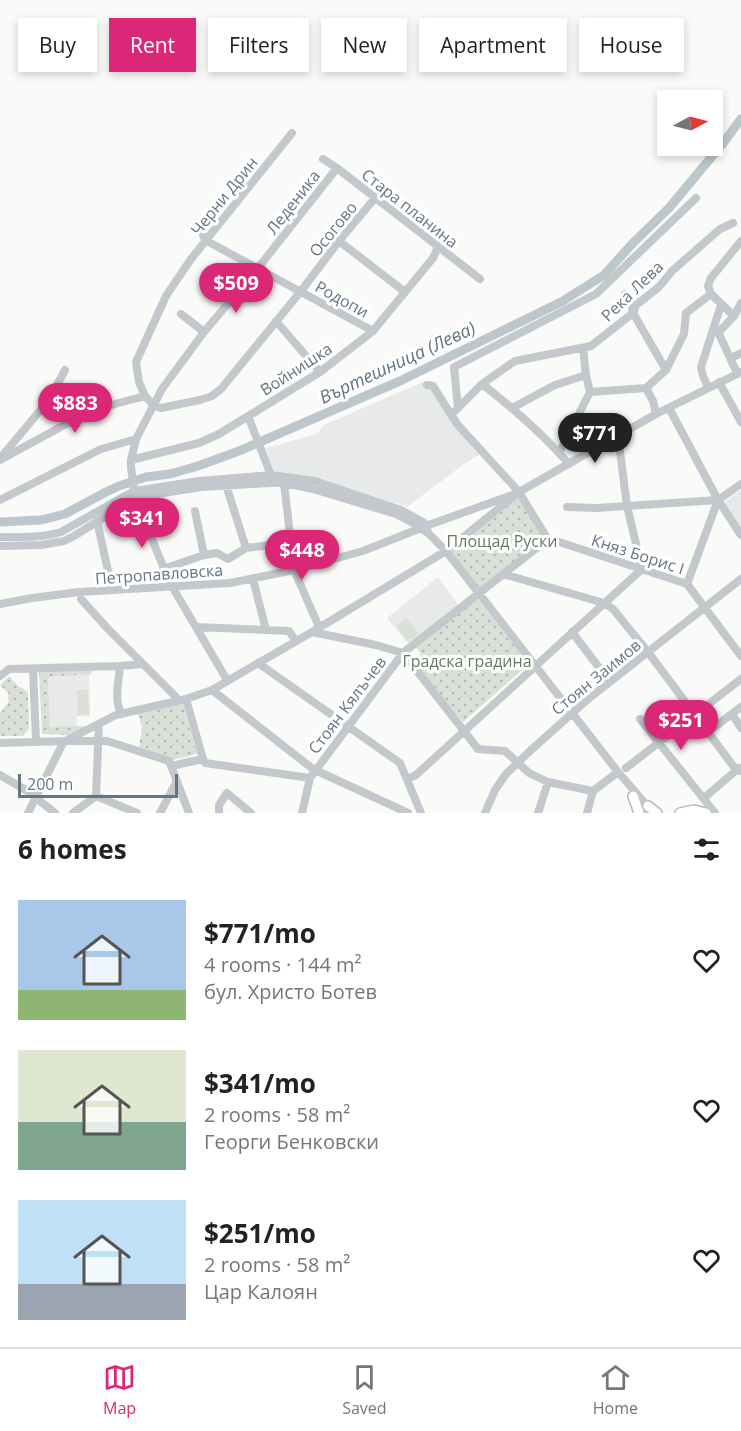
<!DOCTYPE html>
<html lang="en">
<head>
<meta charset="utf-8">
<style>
  body { margin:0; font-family:"Open Sans",sans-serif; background:#f6f6f6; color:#222; height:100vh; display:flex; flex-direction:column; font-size:22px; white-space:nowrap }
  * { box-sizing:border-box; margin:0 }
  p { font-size:20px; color:#767676 }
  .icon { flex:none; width:33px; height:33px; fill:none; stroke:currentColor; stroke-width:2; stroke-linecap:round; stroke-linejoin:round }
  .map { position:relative; height:813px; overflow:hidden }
  .side { display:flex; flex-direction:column; background:#fff; flex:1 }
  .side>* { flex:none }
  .hud { position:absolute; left:18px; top:18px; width:705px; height:54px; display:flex; gap:12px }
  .needle { width:39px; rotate:83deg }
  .fabs { position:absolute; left:657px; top:90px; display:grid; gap:12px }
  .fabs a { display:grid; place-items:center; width:66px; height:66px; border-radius:0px; background:#fff; box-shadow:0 3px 9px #0003; font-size:30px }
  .scale { position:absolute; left:18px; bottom:15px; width:160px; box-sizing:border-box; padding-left:6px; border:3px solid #657683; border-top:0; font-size:16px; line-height:21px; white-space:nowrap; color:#657683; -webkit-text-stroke:4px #fff; paint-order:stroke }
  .price { position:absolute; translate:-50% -51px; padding:0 14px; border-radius:21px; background:#db2777; color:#fff; font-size:20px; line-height:39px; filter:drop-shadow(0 2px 3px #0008) }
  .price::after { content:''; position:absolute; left:50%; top:36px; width:18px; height:14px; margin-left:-9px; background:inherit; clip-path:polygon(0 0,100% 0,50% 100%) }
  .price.on { background:#222; color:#fff }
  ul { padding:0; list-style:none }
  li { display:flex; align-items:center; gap:18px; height:150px; padding:0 18px }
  li span { display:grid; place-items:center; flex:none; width:168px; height:120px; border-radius:0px; color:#555 }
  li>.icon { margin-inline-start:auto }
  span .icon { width:72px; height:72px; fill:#fffc; stroke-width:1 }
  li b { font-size:26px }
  h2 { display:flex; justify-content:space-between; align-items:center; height:72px; padding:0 18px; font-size:26px }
  .tag { padding:0 21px; border-radius:0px; background:#fff; box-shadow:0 3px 9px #0003; font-size:21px; line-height:54px }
  .tag.on { background:#db2777; color:#fff }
  .tab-bar { display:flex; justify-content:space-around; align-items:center; height:84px; border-top:2px solid #e0e0e0; background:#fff; font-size:16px; color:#767676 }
  .tab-bar a { display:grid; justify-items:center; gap:3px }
  .tab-bar .on { color:#db2777 }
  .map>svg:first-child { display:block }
  .built { fill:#e8e9e9 }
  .park { fill:url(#park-dots) }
  .pitch { fill:#dadfd7 }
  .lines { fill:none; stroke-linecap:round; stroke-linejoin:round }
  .river { stroke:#bbc7cb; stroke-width:9 }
  .major-casing { stroke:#b5babe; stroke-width:12 }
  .minor { stroke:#c3c8cc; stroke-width:8 }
  .major { stroke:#fff; stroke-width:9 }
  .labels { text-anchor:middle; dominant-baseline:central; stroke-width:6; stroke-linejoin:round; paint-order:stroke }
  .street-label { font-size:16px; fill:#657683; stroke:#fff }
  .park-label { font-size:16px; fill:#687a64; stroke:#fff }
  .water-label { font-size:18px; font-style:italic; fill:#60757c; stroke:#fff }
</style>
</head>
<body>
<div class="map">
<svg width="741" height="813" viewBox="0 0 741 813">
  <defs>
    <pattern id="park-dots" width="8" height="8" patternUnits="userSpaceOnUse" patternTransform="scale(1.5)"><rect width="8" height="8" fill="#dadfd7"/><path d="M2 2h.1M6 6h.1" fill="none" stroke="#b4b9b4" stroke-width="1.8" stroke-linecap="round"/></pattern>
  </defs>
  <rect width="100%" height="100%" fill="#fafaf8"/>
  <path class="built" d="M 425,381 L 427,385 L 433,386 L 482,453 L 464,464 L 407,507 L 325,481 L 274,472 L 266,448 L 317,434 L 324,425 Z
    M 741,490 L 741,528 L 723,503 Z
    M 438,577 L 458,604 L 409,645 L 387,618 Z
    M 89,674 L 90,716 L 77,716 L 77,727 L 50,728 L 48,677 Z"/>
  <path class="park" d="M 519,497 L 545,539 L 479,589 L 450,552 Z
    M 477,598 L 529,664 L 463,722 L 412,665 L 421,654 L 416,647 Z
    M 54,671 L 92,671 L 91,674 L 48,677 L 50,727 L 86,726 L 68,735 L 42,734 L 39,672 Z
    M 9,676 L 19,687 L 23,688 L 28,693 L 29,729 L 23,736 L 0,736 L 0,713 L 9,701 L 8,697 L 9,694 L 0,685 Z
    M 183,704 L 197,754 L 173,760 L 139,747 L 142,728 L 138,714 Z"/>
  <path class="pitch" d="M 406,618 L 419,634 L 409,642 L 396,626 Z
    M 77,690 L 88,690 L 89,714 L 78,715 Z"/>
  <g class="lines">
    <path class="river" d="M 0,522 L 41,520 L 65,514 L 106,492 L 119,486 L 146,477 L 170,474 L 198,466 L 239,451 L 400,381 L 563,301 L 604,275 L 633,243 L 669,208 L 724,142 L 741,119"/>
    <defs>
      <path id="major" d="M 633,796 L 639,813
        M 648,806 L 657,813
        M 680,813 L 694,810 L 706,813"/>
    </defs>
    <use href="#major" class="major-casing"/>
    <path class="minor" d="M 292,133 L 191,259 L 166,296 L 136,362 L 139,382 L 145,396 L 154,406 L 161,408 L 200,400 L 212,396 L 221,389 L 301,291 L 339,241 L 375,198
      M 323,159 L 337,168 L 480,279
      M 219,208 L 204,227 L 202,232 L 205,240 L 373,331
      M 339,241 L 405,292
      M 625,294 L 631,302 L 633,313 L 666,370
      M 711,294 L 734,316 L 720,331 L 719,334 L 737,373
      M 711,294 L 708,286 L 711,278 L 741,241
      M 181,314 L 204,332
      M 734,316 L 741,303
      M 276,321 L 320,372
      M 733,357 L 741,353
      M 719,382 L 741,422
      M 482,384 C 513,408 543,434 569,464
      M 427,385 L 433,386 L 457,424 L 519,492 L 547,538 L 687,584 L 741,656
      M 708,387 L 703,376 L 701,367 L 721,305
      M 646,388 L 666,370 L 684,334 L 686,313 L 711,294
      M 590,392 L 646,388 L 653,401 L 656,414
      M 458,408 L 454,367 L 596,294 L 696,198
      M 512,408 L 555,385 L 586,375
      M 669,408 L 718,500 L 741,535
      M 452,414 L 482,384 L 515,361 L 591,346 L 633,313 L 636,305 L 659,287 L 672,271 L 720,229 L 733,223
      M 248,416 L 271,475
      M 559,453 L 590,392 L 586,375 L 583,348
      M 3,455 L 49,400 L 65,370
      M 0,460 L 68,423 L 104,407 L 145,396
      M 131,460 L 199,443 L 219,434 L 320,372 L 373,331 L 433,258 L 438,247
      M 284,483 L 294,570 L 319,627
      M 226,485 L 246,548
      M 0,500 L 101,449 L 136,439
      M 567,507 L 597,508 L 718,500 L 741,484
      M 195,511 L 204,555
      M 97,521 L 112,589
      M 426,526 L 515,494
      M 0,537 C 21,537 41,538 61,532 L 134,491 L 199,481 L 271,475 L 315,481 L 401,510 L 423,522 L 426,526 L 428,532
      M 0,546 L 41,545 L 64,541 L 74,536 L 135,498 L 145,496 L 201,487 L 269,483 L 284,483 L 313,489 L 396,514 L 413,523 L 429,534 L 446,551 L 618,772 L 651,810
      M 163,569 L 204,555 L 217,553 L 228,559 L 246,548 L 270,545
      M 503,574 L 604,603 L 613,609 L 648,652 L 737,771 L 741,771
      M 253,579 L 266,630
      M 687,584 L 718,500
      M 81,599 L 108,629 L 179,700
      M 0,604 L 32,598 L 79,592 L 230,583 L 294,570 L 363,551 L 421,528
      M 197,627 L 289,631 L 296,641
      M 312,632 L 376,645 L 403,653 L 478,749 L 505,751 L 529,773 L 548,782 L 593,791
      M 572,632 L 610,682
      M 258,663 L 400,763 L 421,813
      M 120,666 C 119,681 113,701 122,714
      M 33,669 L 36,741
      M 0,676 L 9,669 L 120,666 L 143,664
      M 227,680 L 170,583 L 135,498 L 131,467 L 131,460 L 136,439 L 162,389 L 204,332 L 258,268 L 337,168
      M 212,690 L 313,769 L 408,813
      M 186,699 L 203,759
      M 732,714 L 741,728
      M 640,719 L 715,813
      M 708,732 L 741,707
      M 0,743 L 65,741 L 116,715 L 186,699 L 212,690 L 312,632 L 446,551 L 519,492 L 656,414 L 741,372
      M 171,766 L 189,813
      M 626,768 L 741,679
      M 0,775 L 36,796
      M 408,779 L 416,775 L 642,569 L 627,506 L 620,451 L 613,439
      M 96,796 L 137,813
      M 36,798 L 55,813
      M 635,798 L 646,813
      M 704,798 L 739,768
      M 28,813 L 63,743 L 65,741 L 107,741 L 169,761 L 171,766 L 203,759 L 205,763 L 310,778
      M 73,813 L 96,796 L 99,724
      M 160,813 L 177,781
      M 219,813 L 219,805 L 227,793 L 251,813
      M 302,813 L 310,778 L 403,653 L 548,539
      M 485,813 L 495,790 L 506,774 L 530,751 L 588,699 L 741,579
      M 538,813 L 548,782
      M 587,813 L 593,791 L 618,772"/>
    <use href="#major" class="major"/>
  </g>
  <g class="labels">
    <g class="street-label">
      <text transform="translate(224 196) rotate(-51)">Черни Дрин</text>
      <text transform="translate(293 202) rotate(-52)">Леденика</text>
      <text transform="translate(410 208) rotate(38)">Стара планина</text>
      <text transform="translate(333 229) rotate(-51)">Осогово</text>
      <text transform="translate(632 291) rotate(-44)">Река Лева</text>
      <text transform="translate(342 299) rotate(29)">Родопи</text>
      <text transform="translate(296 369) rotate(-33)">Войнишка</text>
      <text transform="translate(638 554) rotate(18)">Княз Борис I</text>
      <text transform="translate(159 574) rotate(-4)">Петропавловска</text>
      <text transform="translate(596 677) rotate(-39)">Стоян Заимов</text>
      <text transform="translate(347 705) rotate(-53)">Стоян Кялъчев</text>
    </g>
    <g class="park-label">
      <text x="502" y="541">Площад Руски</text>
      <text x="467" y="661">Градска градина</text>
    </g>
    <g class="water-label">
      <text transform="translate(397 362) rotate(-25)">Въртешница (Лева)</text>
    </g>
  </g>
</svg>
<div class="fabs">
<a><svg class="needle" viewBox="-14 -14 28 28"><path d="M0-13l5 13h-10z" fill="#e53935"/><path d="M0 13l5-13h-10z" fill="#767676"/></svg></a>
</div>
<div class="scale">200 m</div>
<b class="price" style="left:236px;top:314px">$509</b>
<b class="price" style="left:75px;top:434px">$883</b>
<b class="price on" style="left:595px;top:464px">$771</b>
<b class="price" style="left:142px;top:549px">$341</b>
<b class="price" style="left:302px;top:581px">$448</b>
<b class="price" style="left:681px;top:751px">$251</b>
<div class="hud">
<a class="tag">Buy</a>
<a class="tag on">Rent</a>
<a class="tag">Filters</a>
<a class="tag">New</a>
<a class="tag">Apartment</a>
<a class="tag">House</a>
</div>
</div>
<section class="side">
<h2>6 homes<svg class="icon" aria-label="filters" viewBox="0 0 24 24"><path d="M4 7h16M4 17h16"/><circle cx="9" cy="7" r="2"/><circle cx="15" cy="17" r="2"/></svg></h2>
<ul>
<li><span style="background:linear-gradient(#a9c7e8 75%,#8fb573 0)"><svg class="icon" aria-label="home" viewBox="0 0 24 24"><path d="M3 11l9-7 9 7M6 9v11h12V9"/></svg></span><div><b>$771/mo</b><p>4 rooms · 144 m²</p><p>бул. Христо Ботев</p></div><svg class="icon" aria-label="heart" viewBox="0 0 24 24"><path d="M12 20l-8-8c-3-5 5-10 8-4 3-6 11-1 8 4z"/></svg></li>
<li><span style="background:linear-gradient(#dfe7d0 60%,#7fa58c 0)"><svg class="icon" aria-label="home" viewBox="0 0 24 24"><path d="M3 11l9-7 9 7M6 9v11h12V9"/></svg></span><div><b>$341/mo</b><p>2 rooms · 58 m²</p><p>Георги Бенковски</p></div><svg class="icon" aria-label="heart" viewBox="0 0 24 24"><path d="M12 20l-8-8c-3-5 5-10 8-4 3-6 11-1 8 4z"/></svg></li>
<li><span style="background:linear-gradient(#bfe0f5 70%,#9aa5b1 0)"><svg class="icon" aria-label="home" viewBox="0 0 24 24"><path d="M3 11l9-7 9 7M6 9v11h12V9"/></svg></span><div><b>$251/mo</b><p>2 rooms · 58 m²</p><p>Цар Калоян</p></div><svg class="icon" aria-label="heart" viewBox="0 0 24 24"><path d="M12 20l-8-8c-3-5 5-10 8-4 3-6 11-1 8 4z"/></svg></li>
</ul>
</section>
<nav class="tab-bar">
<a class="on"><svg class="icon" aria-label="map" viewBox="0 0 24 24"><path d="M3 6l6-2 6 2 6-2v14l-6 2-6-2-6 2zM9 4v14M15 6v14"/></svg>Map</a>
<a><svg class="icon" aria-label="saved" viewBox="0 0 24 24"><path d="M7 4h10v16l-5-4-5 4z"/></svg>Saved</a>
<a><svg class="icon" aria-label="home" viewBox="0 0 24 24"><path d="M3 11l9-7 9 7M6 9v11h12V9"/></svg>Home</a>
</nav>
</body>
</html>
